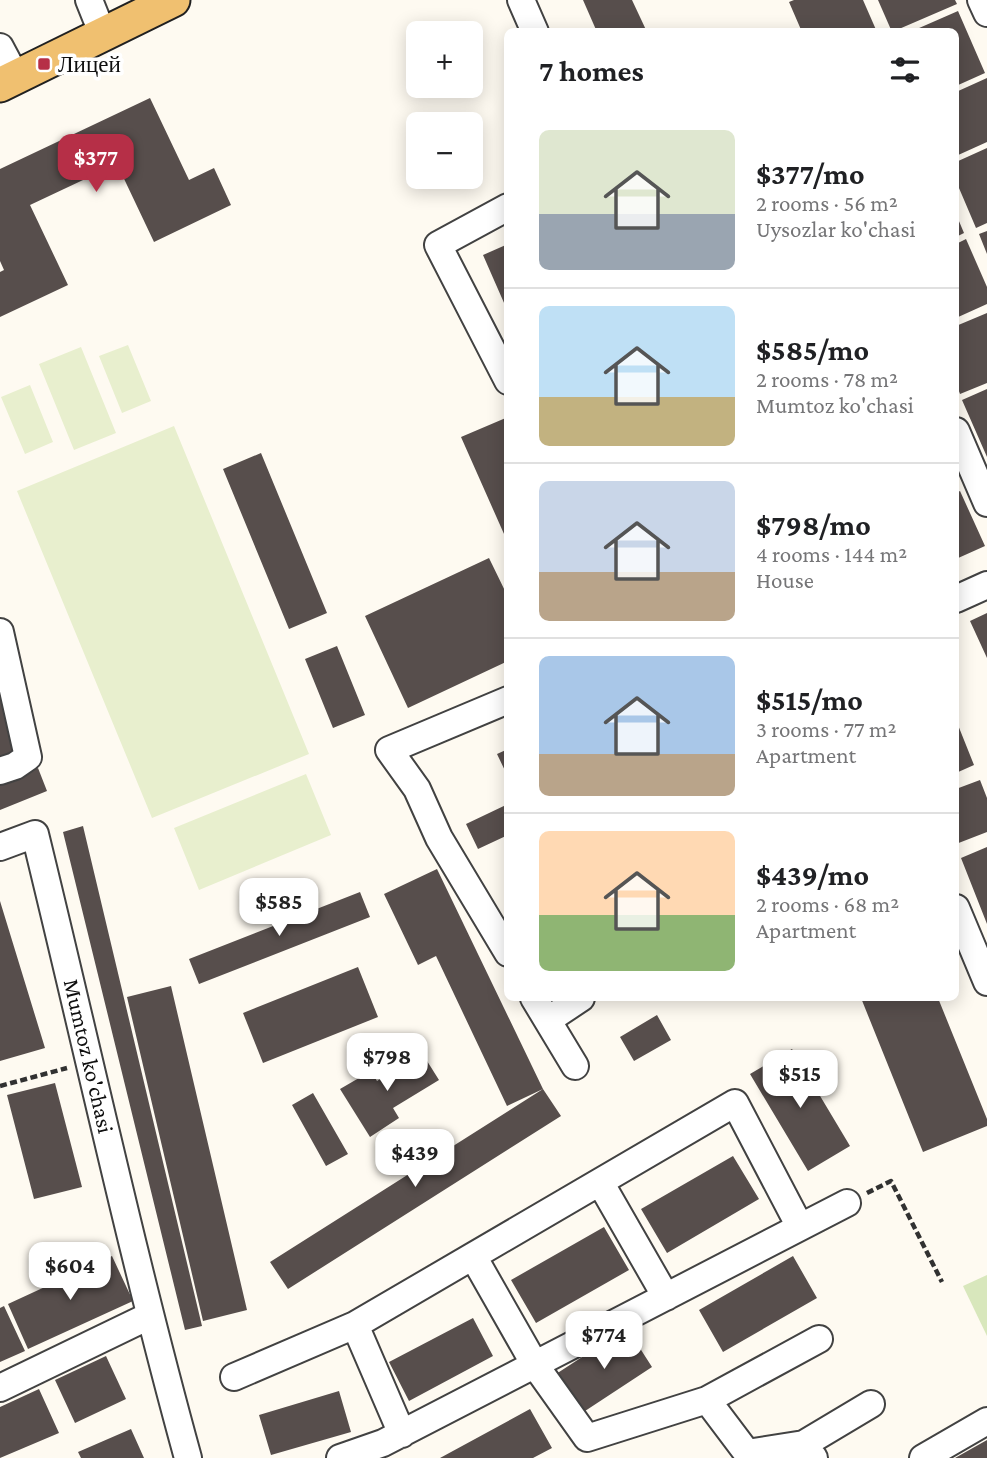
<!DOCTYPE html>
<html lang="en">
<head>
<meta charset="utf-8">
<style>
  body { margin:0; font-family:"Crimson Pro",serif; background:#f6f6f6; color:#202124; height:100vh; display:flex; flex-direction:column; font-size:26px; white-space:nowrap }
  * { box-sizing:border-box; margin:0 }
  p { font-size:23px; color:#757577 }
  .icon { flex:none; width:38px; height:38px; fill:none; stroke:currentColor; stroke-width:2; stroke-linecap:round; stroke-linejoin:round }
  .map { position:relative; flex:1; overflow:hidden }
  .side { position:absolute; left:504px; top:28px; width:455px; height:973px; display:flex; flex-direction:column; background:#fff; border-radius:10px; box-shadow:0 4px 18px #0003 }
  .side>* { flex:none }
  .fabs { position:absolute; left:406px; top:21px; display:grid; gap:14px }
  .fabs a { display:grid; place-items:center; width:77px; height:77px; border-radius:10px; background:#fff; box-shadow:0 4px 18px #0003; font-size:35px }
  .price { position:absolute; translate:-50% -60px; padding:0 16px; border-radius:14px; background:#fff; color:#222; font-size:23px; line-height:46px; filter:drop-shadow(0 2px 4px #0008) }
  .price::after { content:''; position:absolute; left:50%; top:42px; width:21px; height:16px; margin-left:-10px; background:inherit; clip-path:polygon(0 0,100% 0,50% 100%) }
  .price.current { background:#b62f47; color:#fff }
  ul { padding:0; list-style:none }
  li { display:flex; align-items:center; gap:21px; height:175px; padding:0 35px }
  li+li { border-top:2px solid #e0e0e0 }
  li span { display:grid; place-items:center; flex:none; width:196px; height:140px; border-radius:10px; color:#555 }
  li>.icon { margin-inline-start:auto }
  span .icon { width:84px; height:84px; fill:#fffc; stroke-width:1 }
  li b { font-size:30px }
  h2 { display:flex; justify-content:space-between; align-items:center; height:84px; padding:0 35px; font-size:30px }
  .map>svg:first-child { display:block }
  .green { fill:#d8e7bc }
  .pitch { fill:#e8efce }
  .building { fill:#574e4c }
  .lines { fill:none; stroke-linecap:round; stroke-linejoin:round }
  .minor-casing { stroke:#424242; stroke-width:30 }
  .major-casing { stroke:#202020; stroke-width:37 }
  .path { stroke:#313131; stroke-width:4.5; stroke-dasharray:7 3.5; stroke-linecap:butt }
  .minor { stroke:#fff; stroke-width:26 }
  .major { stroke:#f0c070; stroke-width:33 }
  .poi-dot { fill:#b62f47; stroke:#fff; stroke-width:2.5 }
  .labels { text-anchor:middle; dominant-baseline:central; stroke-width:7; stroke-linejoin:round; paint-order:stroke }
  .poi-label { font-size:23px; fill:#0f0f0f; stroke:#fff; text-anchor:start }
  .street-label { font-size:23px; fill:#0f0f0f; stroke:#fff }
</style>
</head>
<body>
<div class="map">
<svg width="987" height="1458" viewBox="0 0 987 1458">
  <rect width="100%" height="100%" fill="#fefaf1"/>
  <path class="green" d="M 987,1275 L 987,1336 L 963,1286 Z"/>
  <path class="pitch" d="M 128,345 L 151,401 L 122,413 L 99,356 Z
    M 81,347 L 116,433 L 74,450 L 39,364 Z
    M 30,385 L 53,442 L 25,454 L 1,397 Z
    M 174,426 L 309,754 L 152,818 L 17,491 Z
    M 306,774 L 331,835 L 199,890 L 174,828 Z"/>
  <path class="building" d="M 583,0 L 632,0 L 647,32 L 597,32 Z
    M 794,0 L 863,0 L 877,32 L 802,32 L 789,2 Z
    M 878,0 L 955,0 L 957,4 L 892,32 Z
    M 958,11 L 985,73 L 956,86 L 956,32 L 910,32 Z
    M 987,78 L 987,142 L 956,156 L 956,92 Z
    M 150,98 L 189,180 L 214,168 L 231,205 L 154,242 L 117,164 L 30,205 L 68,285 L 0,317 L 0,272 L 4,270 L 0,261 L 0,169 Z
    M 987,148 L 987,223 L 976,228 L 956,181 L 956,162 Z
    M 956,214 L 964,233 L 956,237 Z
    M 987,231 L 987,254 L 979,234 Z
    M 966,239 L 987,287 L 987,304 L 956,318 L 956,244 Z
    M 508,244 L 508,312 L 483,255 Z
    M 987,313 L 987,383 L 960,394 L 956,383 L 956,326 Z
    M 987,389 L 987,457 L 962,400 Z
    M 508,417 L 508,543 L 461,437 Z
    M 261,453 L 327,613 L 289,629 L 223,469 Z
    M 960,491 L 985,546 L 956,559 L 956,493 Z
    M 489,558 L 508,597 L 508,661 L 408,708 L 365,616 Z
    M 987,613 L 987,658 L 970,621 Z
    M 337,646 L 365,715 L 333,728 L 305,659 Z
    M 0,691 L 15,756 L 0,759 Z
    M 958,725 L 974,765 L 956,773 L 956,727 Z
    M 508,749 L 508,777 L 497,754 Z
    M 38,768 L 47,791 L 0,810 L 0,782 Z
    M 980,780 L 987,798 L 987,832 L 956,844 L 956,789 Z
    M 508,804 L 508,835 L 478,849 L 466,824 Z
    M 83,826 L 202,1326 L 185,1330 L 63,832 Z
    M 987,847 L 987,924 L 961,858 Z
    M 437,869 L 543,1089 L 507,1106 L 436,956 L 418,965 L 384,894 Z
    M 360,892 L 370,917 L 199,984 L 189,959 Z
    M 0,901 L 45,1048 L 0,1061 Z
    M 358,967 L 378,1017 L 263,1063 L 243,1013 Z
    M 171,986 L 247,1310 L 203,1321 L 127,997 Z
    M 861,998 L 938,998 L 987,1119 L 987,1126 L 923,1152 Z
    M 657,1015 L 671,1040 L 634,1061 L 620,1037 Z
    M 792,1049 L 850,1146 L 808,1171 L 750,1074 Z
    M 422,1053 L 439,1080 L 393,1108 L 399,1118 L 370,1137 L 340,1089 L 371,1071 L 377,1081 Z
    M 55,1083 L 82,1187 L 34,1199 L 7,1095 Z
    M 543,1089 L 561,1116 L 288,1289 L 270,1262 Z
    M 313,1093 L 348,1154 L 326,1166 L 292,1105 Z
    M 733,1156 L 759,1199 L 667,1253 L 641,1209 Z
    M 604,1227 L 629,1270 L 536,1323 L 511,1280 Z
    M 112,1256 L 133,1301 L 28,1349 L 8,1304 Z
    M 793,1256 L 817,1298 L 723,1352 L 699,1310 Z
    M 4,1306 L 25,1351 L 0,1362 L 0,1308 Z
    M 473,1318 L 493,1356 L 409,1401 L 389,1362 Z
    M 627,1328 L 652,1367 L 582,1413 L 556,1374 Z
    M 106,1356 L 126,1399 L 75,1423 L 55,1380 Z
    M 39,1389 L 59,1433 L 0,1458 L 0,1407 Z
    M 339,1391 L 351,1432 L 271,1455 L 259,1415 Z
    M 530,1409 L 552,1448 L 533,1458 L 440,1458 Z
    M 131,1429 L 144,1458 L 81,1458 L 78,1452 Z
    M 987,1440 L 987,1458 L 955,1458 Z"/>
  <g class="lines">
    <defs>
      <path id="minor" d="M 89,0 L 103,35
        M 521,0 L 535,32
        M 981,0 L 987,13
        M 0,47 L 16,77
        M 508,207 L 438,245 L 508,381
        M 956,431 L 987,503
        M 956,599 L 987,585
        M 0,632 L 28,757 L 15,766 L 0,771
        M 508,700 L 389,750 L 417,789 L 439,838 L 508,953
        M 0,847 L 35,834 C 86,1042 131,1251 188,1458
        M 956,908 L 987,982
        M 534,998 L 575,1066
        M 548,1020 L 581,998
        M 600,1182 L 666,1297
        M 473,1256 L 535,1365 L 587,1438 L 707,1400 L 747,1453 L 804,1444 L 814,1458
        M 234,1377 L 355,1325
        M 0,1388 L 149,1316
        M 707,1400 L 819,1339
        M 402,1434 L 355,1325 L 735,1103 L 800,1227
        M 804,1444 L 871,1404
        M 340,1458 L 383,1443 L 847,1203
        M 923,1458 L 987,1421"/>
      <path id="major" d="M 0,85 L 173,0"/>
    </defs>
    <use href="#minor" class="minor-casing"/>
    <use href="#major" class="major-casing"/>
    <path class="path" d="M 0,1086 L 67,1068
      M 867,1193 L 891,1181 L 942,1282"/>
    <use href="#minor" class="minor"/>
    <use href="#major" class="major"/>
  </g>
  <rect class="poi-dot" x="37" y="57" width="14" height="14" rx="3.5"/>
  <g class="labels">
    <g class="poi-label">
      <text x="58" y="64">Лицей</text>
    </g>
    <g class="street-label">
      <text transform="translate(89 1056) rotate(77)">Mumtoz ko'chasi</text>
    </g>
  </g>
</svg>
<div class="fabs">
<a>+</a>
<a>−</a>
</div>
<b class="price current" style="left:96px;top:194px">$377</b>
<b class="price" style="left:279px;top:938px">$585</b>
<b class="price" style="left:387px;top:1093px">$798</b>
<b class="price" style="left:800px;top:1110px">$515</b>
<b class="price" style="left:415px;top:1189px">$439</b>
<b class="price" style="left:70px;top:1302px">$604</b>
<b class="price" style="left:604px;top:1371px">$774</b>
<section class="side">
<h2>7 homes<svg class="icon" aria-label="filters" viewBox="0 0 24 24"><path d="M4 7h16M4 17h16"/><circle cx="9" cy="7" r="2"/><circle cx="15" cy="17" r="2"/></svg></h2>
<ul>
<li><span style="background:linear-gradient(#dfe7d0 60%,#9aa5b1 0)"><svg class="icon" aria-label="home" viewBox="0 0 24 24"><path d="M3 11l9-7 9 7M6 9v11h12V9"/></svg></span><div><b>$377/mo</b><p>2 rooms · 56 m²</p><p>Uysozlar ko'chasi</p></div></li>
<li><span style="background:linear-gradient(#bfe0f5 65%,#c2b280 0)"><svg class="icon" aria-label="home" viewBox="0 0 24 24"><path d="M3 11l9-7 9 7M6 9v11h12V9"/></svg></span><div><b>$585/mo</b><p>2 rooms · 78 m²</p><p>Mumtoz ko'chasi</p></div></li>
<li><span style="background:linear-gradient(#c9d6e8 65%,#b9a48a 0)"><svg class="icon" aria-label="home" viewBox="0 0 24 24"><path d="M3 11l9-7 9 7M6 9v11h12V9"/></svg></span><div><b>$798/mo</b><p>4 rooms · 144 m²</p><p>House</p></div></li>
<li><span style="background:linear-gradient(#a9c7e8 70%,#b9a48a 0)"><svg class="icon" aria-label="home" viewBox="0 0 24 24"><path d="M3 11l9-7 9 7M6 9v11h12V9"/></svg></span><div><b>$515/mo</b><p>3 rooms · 77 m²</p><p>Apartment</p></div></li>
<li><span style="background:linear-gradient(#ffd9b3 60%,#8fb573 0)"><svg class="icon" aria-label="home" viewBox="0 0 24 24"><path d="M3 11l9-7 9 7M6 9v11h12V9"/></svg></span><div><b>$439/mo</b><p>2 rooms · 68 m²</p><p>Apartment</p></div></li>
</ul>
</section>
</div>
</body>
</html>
